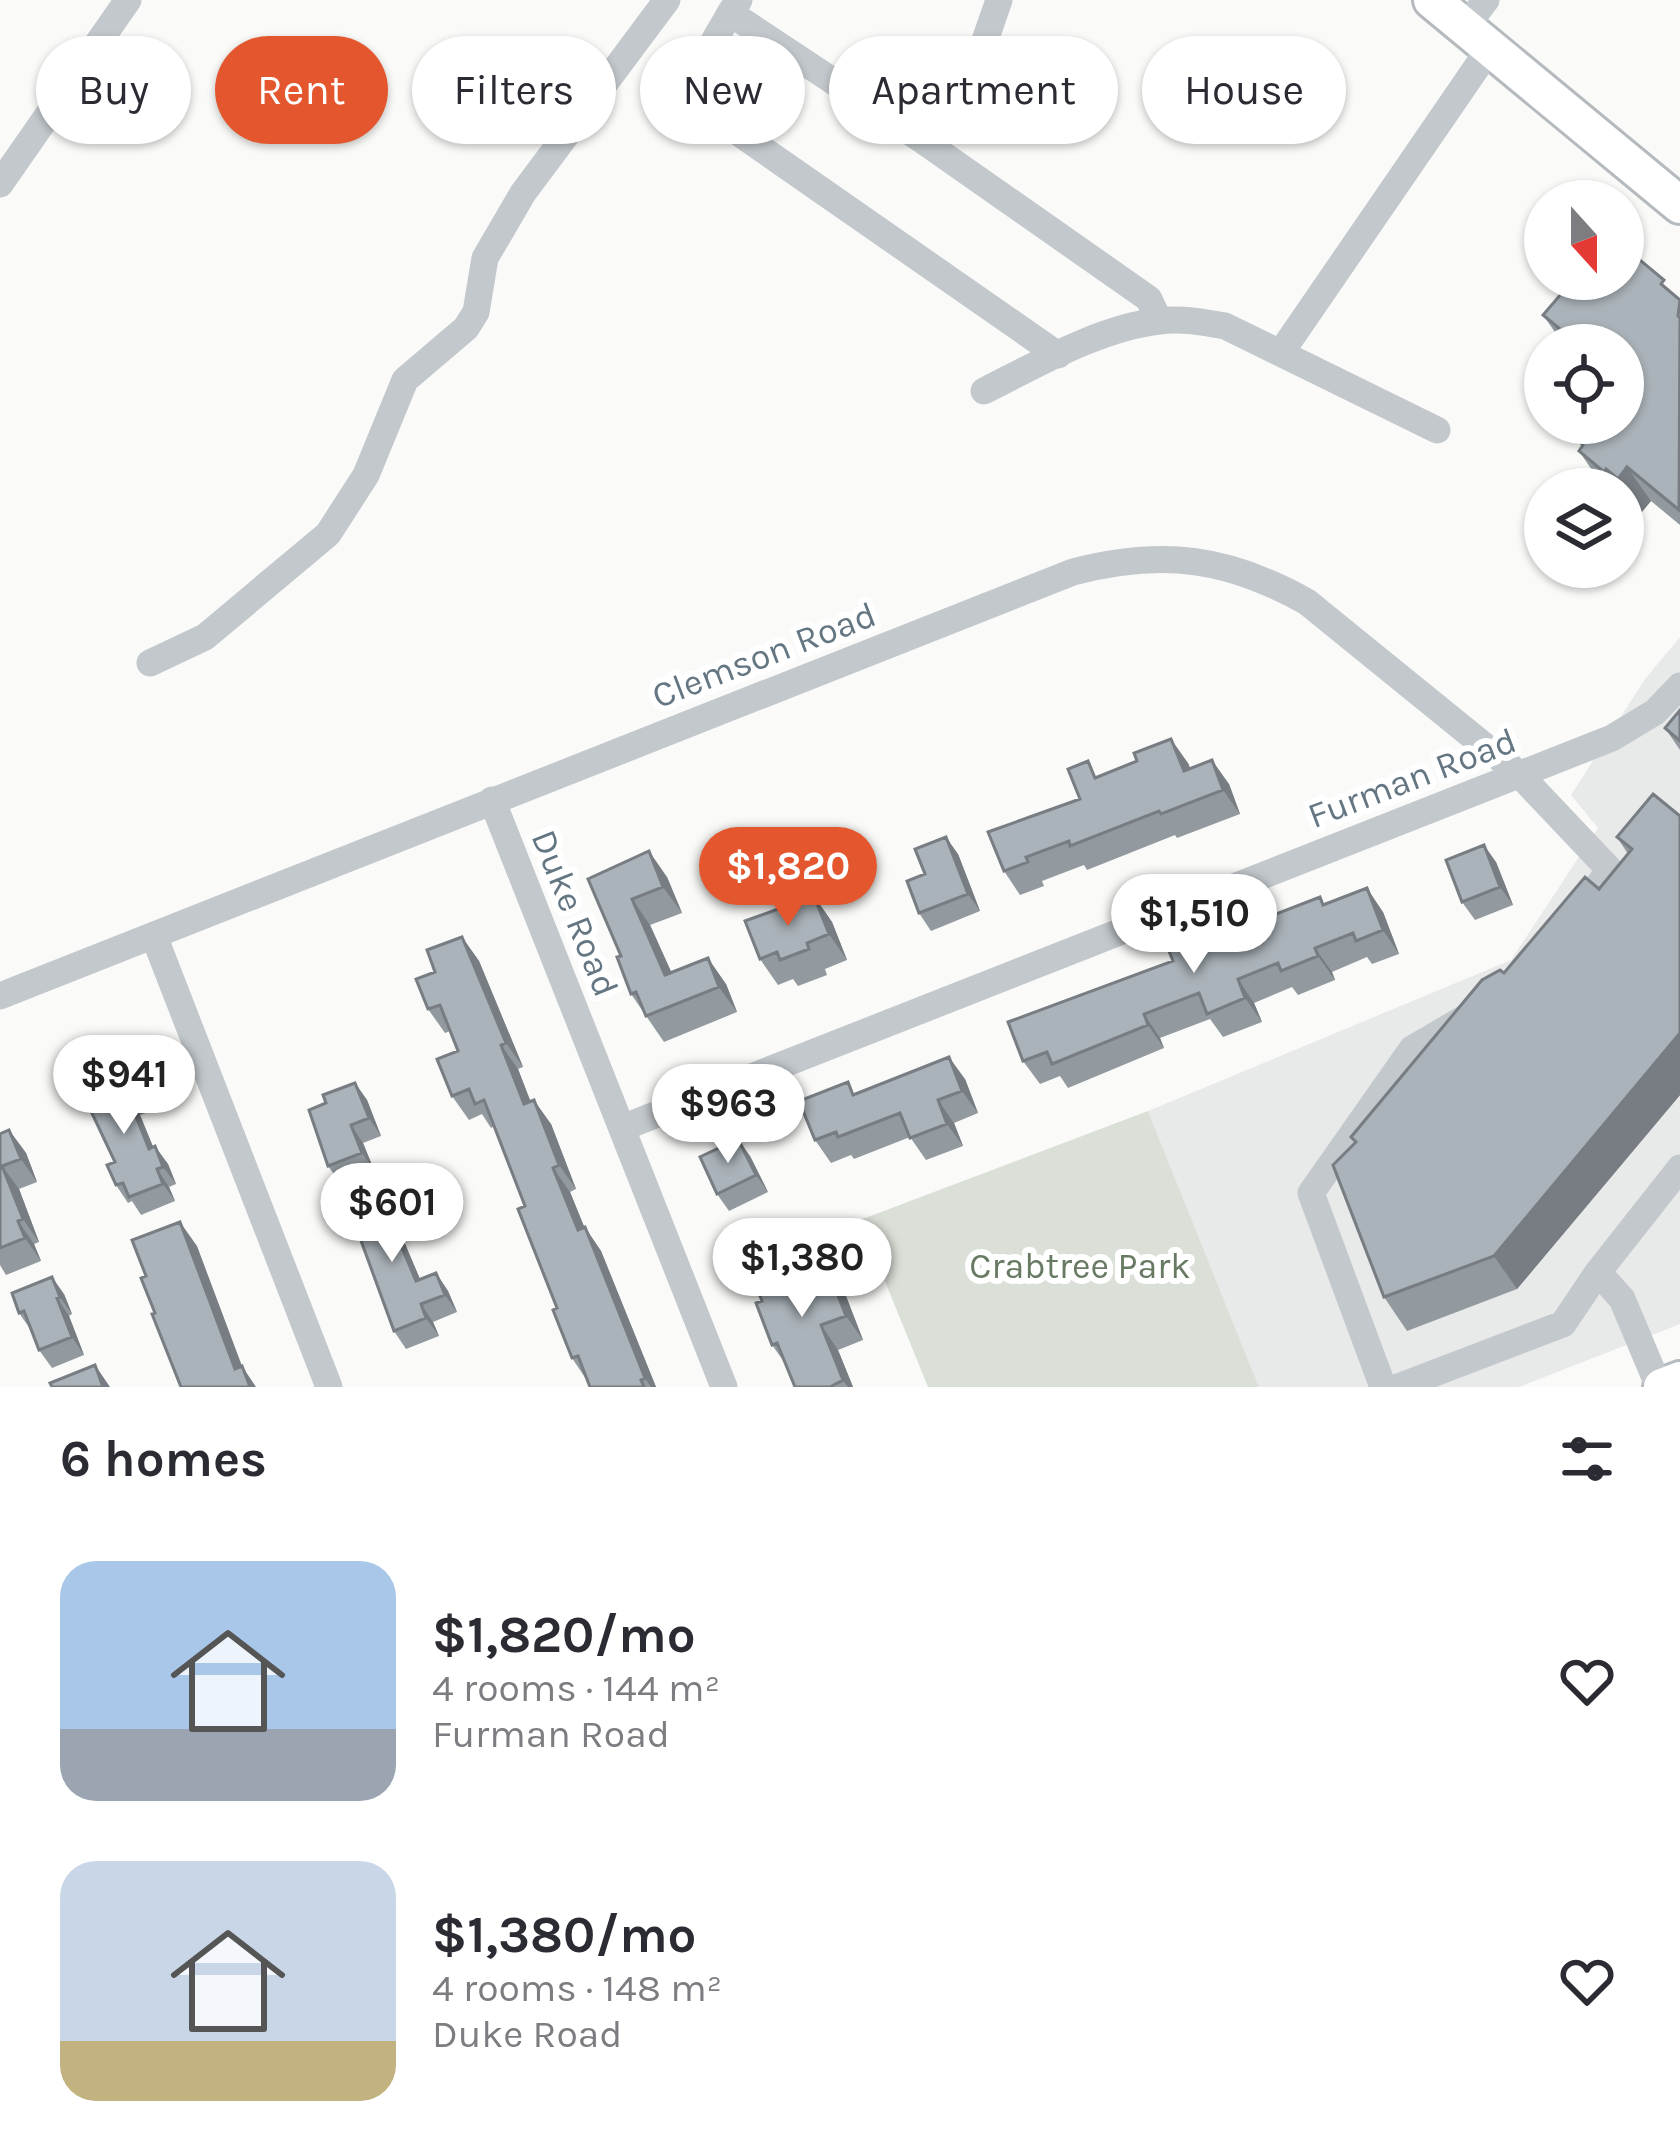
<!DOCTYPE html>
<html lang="en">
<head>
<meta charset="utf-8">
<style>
  body { margin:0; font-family:Karla,sans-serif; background:#f2f2f3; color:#2b2b33; height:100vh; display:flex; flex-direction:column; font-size:45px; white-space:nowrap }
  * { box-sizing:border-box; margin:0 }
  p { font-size:39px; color:#7c7c81 }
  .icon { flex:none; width:66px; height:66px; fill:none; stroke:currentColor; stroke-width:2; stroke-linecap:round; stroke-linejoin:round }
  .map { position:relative; height:1387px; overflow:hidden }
  .side { display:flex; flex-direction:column; background:#fff; flex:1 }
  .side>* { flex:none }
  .banner { position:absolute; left:36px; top:36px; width:1608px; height:108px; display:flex; gap:24px }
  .needle { width:78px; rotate:159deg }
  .tools { position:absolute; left:1524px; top:180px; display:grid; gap:24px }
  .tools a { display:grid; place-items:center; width:120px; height:120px; border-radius:50%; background:#fff; box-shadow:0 3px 9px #0004; font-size:60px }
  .price { position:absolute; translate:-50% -102px; padding:0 27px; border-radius:42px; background:#fff; color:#222; font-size:39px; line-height:78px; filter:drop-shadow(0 3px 6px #0008) }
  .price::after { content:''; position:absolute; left:50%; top:72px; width:36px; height:27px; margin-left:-18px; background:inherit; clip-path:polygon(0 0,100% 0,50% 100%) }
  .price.on { background:#e4572e; color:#fff }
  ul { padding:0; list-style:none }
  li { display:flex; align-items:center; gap:36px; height:300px; padding:0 60px }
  li span { display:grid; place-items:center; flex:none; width:336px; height:240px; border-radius:36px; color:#555 }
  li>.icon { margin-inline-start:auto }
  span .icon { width:144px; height:144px; fill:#fffc; stroke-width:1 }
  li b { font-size:51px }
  h2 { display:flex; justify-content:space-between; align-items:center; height:144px; padding:0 60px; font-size:51px }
  .chip { padding:0 42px; border-radius:54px; background:#fff; box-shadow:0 3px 9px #0004; font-size:42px; line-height:108px }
  .chip.on { background:#e4572e; color:#fff }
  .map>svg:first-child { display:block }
  .built { fill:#e8e9e9 }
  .green { fill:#dadfd7 }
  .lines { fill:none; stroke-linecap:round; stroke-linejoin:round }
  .major-casing { stroke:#b5babe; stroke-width:42 }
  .minor { stroke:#c3c8cc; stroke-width:27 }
  .major { stroke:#fff; stroke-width:36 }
  .wall { fill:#929a9f }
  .shaded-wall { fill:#777d82 }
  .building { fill:#aab3b9; stroke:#777d82; stroke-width:3 }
  .labels { text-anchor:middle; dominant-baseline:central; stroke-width:12; stroke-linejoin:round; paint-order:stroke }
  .street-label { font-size:36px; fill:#657683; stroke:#fff }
  .park-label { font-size:36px; fill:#687a64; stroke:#fff }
</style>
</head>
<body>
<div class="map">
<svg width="1680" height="1387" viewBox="0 0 1680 1387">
  <rect width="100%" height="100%" fill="#fafaf8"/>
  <path class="built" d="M 1680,637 L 1680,1324 L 1519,1387 L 1259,1387 L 1148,1111 L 1511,960 L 1598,828 L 1571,795 L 1645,679 Z"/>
  <path class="green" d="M 1148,1111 L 1259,1387 L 928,1387 L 860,1220 Z"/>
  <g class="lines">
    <defs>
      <path id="major" d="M 1432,0 L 1680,205
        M 1662,1387 L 1680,1380"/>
    </defs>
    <use href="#major" class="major-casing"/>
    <path class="minor" d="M 739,0 L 730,13 L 922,140
      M 999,0 L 981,52 L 922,140 L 1149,299 L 1159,321
      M 730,13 C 713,45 687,74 706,110 L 1058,355
      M 1465,27 L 1486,0
      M 0,184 L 128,0
      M 1282,351 L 1490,48
      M 984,391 C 1038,364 1099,328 1159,321 C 1181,318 1203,322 1225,326 L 1437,430
      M 150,663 L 205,637 L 328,534 L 366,475 L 405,380 L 466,328 L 476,312 L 485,258 L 523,193 L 667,0
      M 492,800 L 724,1387
      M 154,936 L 329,1387
      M 0,996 L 1073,572 C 1162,549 1227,557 1307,602 L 1519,774 L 1610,870 L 1575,916
      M 622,1128 L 1612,738 L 1655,712 L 1680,686
      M 1598,1272 L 1622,1299 L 1659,1387
      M 1383,1387 L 1311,1193 L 1412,1049 L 1465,1018
      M 1398,1387 L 1563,1324 L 1598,1272 L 1680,1168"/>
    <use href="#major" class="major"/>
  </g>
  <path class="wall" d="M 1675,296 L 1680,300 L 1680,525 L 1651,501 L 1641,513 L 1630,503 L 1627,506 L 1623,502 L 1623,489 L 1607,489 L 1602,485 L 1579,451 L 1582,447 L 1566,425 L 1623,423 L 1623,345 L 1564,345 L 1543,315 Z
    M 1680,710 L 1680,750 L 1665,728 Z
    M 1188,763 L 1190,768 L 1229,784 L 1240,814 L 1177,838 L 1175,835 L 1087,870 L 1084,865 L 1042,881 L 1044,886 L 1020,895 L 1004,871 L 1080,799 Z
    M 1680,816 L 1680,1095 L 1517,1289 L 1407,1331 L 1384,1297 L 1355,1143 L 1351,1137 L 1504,973 L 1599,889 L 1628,854 L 1617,837 Z
    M 958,854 L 980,911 L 931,931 L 919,913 L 925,874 Z
    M 1496,862 L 1513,905 L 1475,920 L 1462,902 Z
    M 667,877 L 682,913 L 650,925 L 671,972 L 726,984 L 737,1012 L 664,1042 L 631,994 L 621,956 L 588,879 Z
    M 814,896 L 832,922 L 847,960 L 825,969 L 827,975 L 798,986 L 793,979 L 778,985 L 760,959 Z
    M 1325,904 L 1383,912 L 1399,954 L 1372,964 L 1367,957 L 1332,972 L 1335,980 L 1298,995 L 1292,987 L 1254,1003 L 1262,1022 L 1223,1037 L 1210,1019 L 1160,1038 L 1164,1048 L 1068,1088 L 1060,1076 L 1040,1084 L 1023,1061 L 1173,961 L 1233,930 Z
    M 462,937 L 479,961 L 523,1067 L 518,1069 L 530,1102 L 551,1124 L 576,1189 L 570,1192 L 584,1227 L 601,1251 L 656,1387 L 590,1387 L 586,1379 L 572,1358 L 525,1206 L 494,1126 L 491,1128 L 482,1114 L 469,1120 L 452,1096 L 458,1051 L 450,1031 L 445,1033 L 428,1009 L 435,972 Z
    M 965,1079 L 978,1113 L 954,1123 L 963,1146 L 926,1160 L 910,1137 L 854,1159 L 851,1155 L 831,1163 L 815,1140 L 856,1094 Z
    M 355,1083 L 367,1100 L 381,1136 L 363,1143 L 374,1170 L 341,1184 L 328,1166 L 326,1103 Z
    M 82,1092 L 138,1092 L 146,1113 L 140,1115 L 153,1147 L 168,1164 L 176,1184 L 169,1187 L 175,1201 L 141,1215 L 132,1201 L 128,1203 L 116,1185 L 115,1162 Z
    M 9,1130 L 26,1153 L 37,1182 L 19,1189 L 39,1242 L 34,1244 L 41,1261 L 6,1275 L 0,1265 L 0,1134 Z
    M 750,1156 L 768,1192 L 729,1211 L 717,1194 Z
    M 391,1211 L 420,1279 L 436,1273 L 448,1291 L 457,1312 L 433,1322 L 439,1336 L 406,1349 L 394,1331 Z
    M 839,1278 L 863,1340 L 838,1350 L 853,1387 L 795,1387 L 785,1363 L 772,1345 L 762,1301 Z
    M 64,1294 L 72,1314 L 69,1316 L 84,1355 L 52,1368 L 39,1350 L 31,1330 L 19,1313 Z"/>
  <path class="shaded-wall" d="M 1627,467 L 1651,501 L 1641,513 L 1618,479 Z
    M 1606,469 L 1620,489 L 1616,489 L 1604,472 Z
    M 1171,739 L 1188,763 L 1200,795 L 1184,771 Z
    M 1212,760 L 1229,784 L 1240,814 L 1223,790 Z
    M 946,837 L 958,854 L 980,911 L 968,894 Z
    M 1484,845 L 1496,862 L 1513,905 L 1500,887 Z
    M 649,851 L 667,877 L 682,913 L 663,887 Z
    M 1367,888 L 1383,912 L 1399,954 L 1383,930 Z
    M 814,896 L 832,922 L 847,960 L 829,934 Z
    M 632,899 L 650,925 L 684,1000 L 665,975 Z
    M 462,937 L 479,961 L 523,1067 L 506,1043 Z
    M 1315,948 L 1332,972 L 1335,980 L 1318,956 Z
    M 708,958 L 726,984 L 737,1012 L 719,987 Z
    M 1238,979 L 1254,1003 L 1262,1022 L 1245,998 Z
    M 1144,1014 L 1160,1038 L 1164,1048 L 1148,1025 Z
    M 1680,1033 L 1680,1095 L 1517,1289 L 1494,1256 Z
    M 501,1045 L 518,1069 L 541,1128 L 524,1104 Z
    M 949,1057 L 965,1079 L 978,1113 L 962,1091 Z
    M 125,1075 L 138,1092 L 146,1113 L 134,1095 Z
    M 355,1083 L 367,1100 L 381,1136 L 369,1118 Z
    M 128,1097 L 140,1115 L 161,1166 L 149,1149 Z
    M 534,1100 L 551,1124 L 576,1189 L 559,1165 Z
    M 938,1100 L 954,1123 L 963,1146 L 947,1124 Z
    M 351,1125 L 363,1143 L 374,1170 L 362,1153 Z
    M 9,1130 L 26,1153 L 37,1182 L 21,1159 Z
    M 738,1139 L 750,1156 L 768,1192 L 756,1175 Z
    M 155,1146 L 168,1164 L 176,1184 L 163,1167 Z
    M 2,1166 L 19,1189 L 39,1242 L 23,1219 Z
    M 553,1168 L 570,1192 L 595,1253 L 578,1230 Z
    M 157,1169 L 169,1187 L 175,1201 L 163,1184 Z
    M 379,1193 L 391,1211 L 428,1298 L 416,1281 Z
    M 18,1221 L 34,1244 L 41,1261 L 25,1238 Z
    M 180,1222 L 197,1246 L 242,1366 L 256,1387 L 250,1387 L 235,1369 Z
    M 585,1227 L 601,1251 L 656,1387 L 651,1387 L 645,1378 Z
    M 822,1254 L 839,1278 L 863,1340 L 846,1316 Z
    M 436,1273 L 448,1291 L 457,1312 L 445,1295 Z
    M 52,1277 L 64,1294 L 72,1314 L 60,1297 Z
    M 57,1298 L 69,1316 L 84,1355 L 72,1337 Z
    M 421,1304 L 433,1322 L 439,1336 L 426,1318 Z
    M 821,1325 L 838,1350 L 853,1387 L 848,1387 L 843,1380 Z
    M 95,1365 L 110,1387 L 103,1387 Z"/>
  <path class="building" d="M 1623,246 L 1664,280 L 1661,284 L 1680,300 L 1678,316 L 1680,318 L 1679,510 L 1627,467 L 1618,479 L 1606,469 L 1604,472 L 1579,451 L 1583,445 L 1566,425 L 1567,423 L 1623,423 L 1623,345 L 1576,345 L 1577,343 L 1543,315 L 1574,279 L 1623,279 Z
    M 1680,710 L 1680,741 L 1665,728 Z
    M 1171,739 L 1184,771 L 1212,760 L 1223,790 L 1161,814 L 1159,811 L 1070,846 L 1069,841 L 1026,857 L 1028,862 L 1004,871 L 988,832 L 1080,799 L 1068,769 L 1088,761 L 1095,778 L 1137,761 L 1134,753 Z
    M 1653,794 L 1680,816 L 1680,1033 L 1494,1256 L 1384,1297 L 1333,1165 L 1356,1142 L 1351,1137 L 1482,980 L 1500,970 L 1504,973 L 1585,877 L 1599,889 L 1632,849 L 1617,837 Z
    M 946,837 L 968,894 L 919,913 L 907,881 L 925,874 L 915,849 Z
    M 1484,845 L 1500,887 L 1462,902 L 1446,860 Z
    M 649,851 L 663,887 L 632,899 L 665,975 L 708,958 L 719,987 L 646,1016 L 636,992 L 631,994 L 617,957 L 621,956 L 588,879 Z
    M 1367,888 L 1383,930 L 1356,941 L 1353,933 L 1315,948 L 1318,956 L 1281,971 L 1278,963 L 1238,979 L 1245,998 L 1207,1014 L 1199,993 L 1144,1014 L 1148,1025 L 1052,1064 L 1047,1052 L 1023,1061 L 1008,1022 L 1173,961 L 1169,951 L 1230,927 L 1232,931 L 1320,897 L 1323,905 Z
    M 814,896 L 829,934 L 807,943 L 809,949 L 780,960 L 777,952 L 760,959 L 745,921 Z
    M 462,937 L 506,1043 L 501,1045 L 524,1104 L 534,1100 L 559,1165 L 553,1168 L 578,1230 L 585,1227 L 645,1378 L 641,1380 L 644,1387 L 590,1387 L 578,1356 L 572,1358 L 553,1310 L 557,1308 L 518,1209 L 525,1206 L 484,1100 L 475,1104 L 469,1089 L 452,1096 L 437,1059 L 458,1051 L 440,1005 L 428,1009 L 416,979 L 435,972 L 427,950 Z
    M 949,1057 L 962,1091 L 938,1100 L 947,1124 L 910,1138 L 900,1113 L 838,1137 L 836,1132 L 815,1140 L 799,1101 L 848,1082 L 853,1095 Z
    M 125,1075 L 134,1095 L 128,1097 L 149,1149 L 155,1146 L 163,1167 L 157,1169 L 163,1184 L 129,1197 L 123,1183 L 116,1185 L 107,1165 L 115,1162 L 82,1092 Z
    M 355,1083 L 369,1118 L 351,1125 L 362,1153 L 328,1166 L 309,1110 L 326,1103 L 323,1095 Z
    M 9,1130 L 21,1159 L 2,1166 L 23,1219 L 18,1221 L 25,1238 L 0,1248 L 0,1134 Z
    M 738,1139 L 756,1175 L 717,1194 L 700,1157 Z
    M 379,1193 L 416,1281 L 436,1273 L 445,1295 L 421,1304 L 426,1318 L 394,1331 L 348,1205 Z
    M 180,1222 L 235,1369 L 242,1366 L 250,1387 L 181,1387 L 152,1314 L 155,1313 L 141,1278 L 146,1276 L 132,1240 Z
    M 822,1254 L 846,1316 L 821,1325 L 843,1380 L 830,1387 L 795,1387 L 777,1343 L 772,1345 L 756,1303 L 762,1301 L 754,1281 Z
    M 52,1277 L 60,1297 L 57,1298 L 72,1337 L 39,1350 L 24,1311 L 19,1313 L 12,1293 Z
    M 95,1365 L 103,1387 L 52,1387 L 50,1383 Z"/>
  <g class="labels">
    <g class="street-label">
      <text transform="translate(764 655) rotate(-21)">Clemson Road</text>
      <text transform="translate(1412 778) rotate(-21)">Furman Road</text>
      <text transform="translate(575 913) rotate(68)">Duke Road</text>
    </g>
    <g class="park-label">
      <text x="1080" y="1266">Crabtree Park</text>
    </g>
  </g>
</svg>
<div class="tools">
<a><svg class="needle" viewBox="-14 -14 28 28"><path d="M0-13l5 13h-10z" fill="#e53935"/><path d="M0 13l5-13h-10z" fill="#7c7c81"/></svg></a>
<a><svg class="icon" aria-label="locate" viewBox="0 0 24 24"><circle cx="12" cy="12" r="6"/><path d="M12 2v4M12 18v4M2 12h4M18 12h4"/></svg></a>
<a><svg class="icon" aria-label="layers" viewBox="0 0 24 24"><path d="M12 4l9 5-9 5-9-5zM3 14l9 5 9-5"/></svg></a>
</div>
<b class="price on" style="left:788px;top:929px">$1,820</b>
<b class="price" style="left:1194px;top:976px">$1,510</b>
<b class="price" style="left:124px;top:1137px">$941</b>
<b class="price" style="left:728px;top:1166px">$963</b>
<b class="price" style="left:392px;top:1265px">$601</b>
<b class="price" style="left:802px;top:1320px">$1,380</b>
<div class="banner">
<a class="chip">Buy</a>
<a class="chip on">Rent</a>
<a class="chip">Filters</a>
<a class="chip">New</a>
<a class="chip">Apartment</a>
<a class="chip">House</a>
</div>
</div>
<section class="side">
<h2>6 homes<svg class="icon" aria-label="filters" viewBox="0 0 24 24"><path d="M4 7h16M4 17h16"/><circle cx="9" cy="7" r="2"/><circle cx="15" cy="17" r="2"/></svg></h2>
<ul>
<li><span style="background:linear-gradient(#a9c7e8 70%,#9aa5b1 0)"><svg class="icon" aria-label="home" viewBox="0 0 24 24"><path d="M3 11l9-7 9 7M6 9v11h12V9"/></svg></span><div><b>$1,820/mo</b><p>4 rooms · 144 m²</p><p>Furman Road</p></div><svg class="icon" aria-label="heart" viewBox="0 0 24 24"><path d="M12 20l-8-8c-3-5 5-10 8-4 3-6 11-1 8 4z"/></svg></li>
<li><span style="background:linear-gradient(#c9d6e8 75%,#c2b280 0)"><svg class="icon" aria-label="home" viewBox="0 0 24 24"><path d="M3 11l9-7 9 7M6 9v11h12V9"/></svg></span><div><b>$1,380/mo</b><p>4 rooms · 148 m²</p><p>Duke Road</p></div><svg class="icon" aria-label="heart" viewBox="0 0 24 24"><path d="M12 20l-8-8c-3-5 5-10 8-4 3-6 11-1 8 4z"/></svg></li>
</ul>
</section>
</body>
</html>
